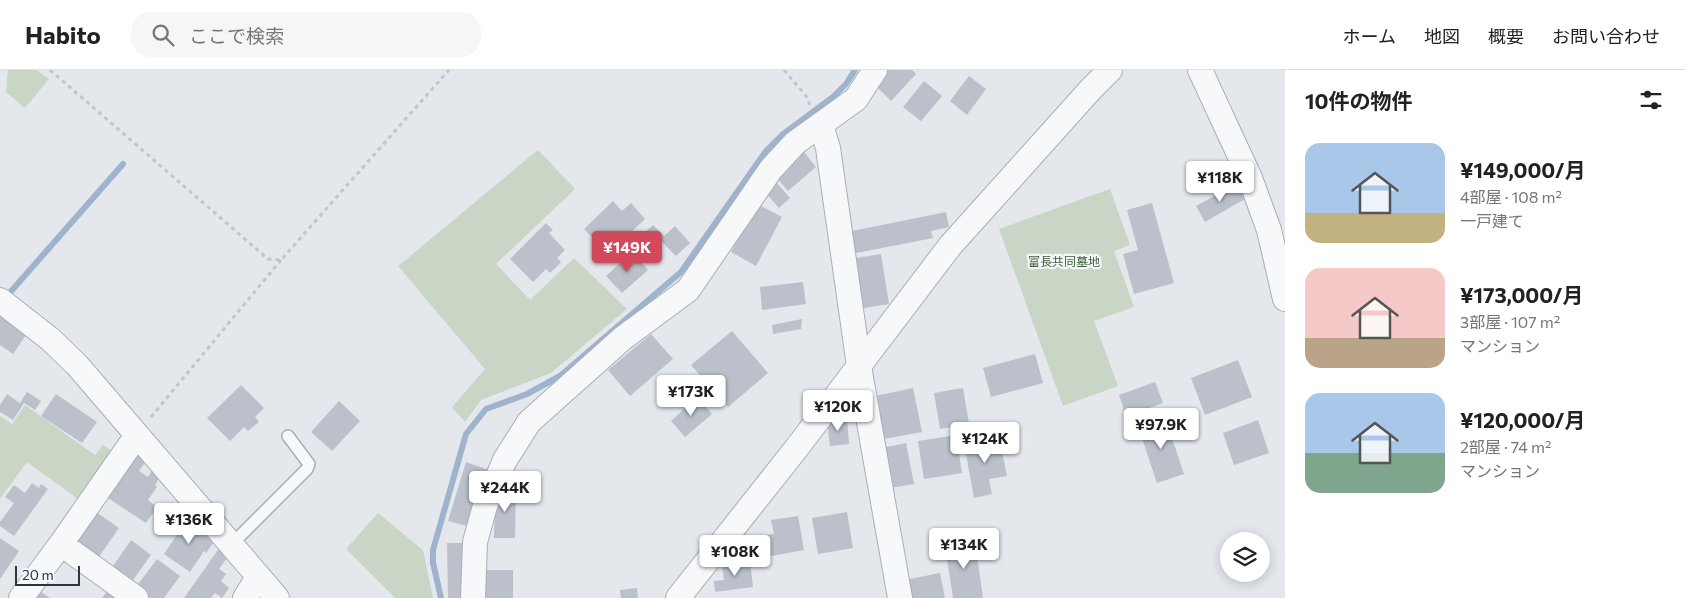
<!DOCTYPE html>
<html lang="ja">
<head>
<meta charset="utf-8">
<style>
  body { margin:0; font-family:Commissioner,"Noto Sans JP",sans-serif; background:#f6f6f6; color:#222; height:100vh; display:flex; flex-direction:column; font-size:19px; white-space:nowrap }
  * { box-sizing:border-box; margin:0 }
  p { font-size:16px; color:#767676 }
  .icon { flex:none; width:28px; height:28px; fill:none; stroke:currentColor; stroke-width:2; stroke-linecap:round; stroke-linejoin:round }
  .map { position:relative; flex:1; overflow:hidden }
  .details { display:flex; flex-direction:column; background:#fff; width:400px }
  .details>* { flex:none }
  .tools { position:absolute; left:1220px; top:462px; display:grid; gap:10px }
  .tools a { display:grid; place-items:center; width:50px; height:50px; border-radius:50%; background:#fff; box-shadow:0 2px 12px #0003; font-size:25px }
  .scale { position:absolute; left:15px; bottom:12px; width:65px; box-sizing:border-box; padding-left:5px; border:2px solid #2b3445; border-top:0; font-size:14px; line-height:18px; white-space:nowrap; color:#2b3445; -webkit-text-stroke:4px #f4f6f9; paint-order:stroke }
  .price { position:absolute; translate:-50% -42px; padding:0 11px; border-radius:5px; background:#fff; color:#222; font-size:16px; line-height:32px; filter:drop-shadow(0 1px 2px #0008) }
  .price::after { content:''; position:absolute; left:50%; top:30px; width:15px; height:11px; margin-left:-8px; background:inherit; clip-path:polygon(0 0,100% 0,50% 100%) }
  .price.current { background:#d1495b; color:#fff }
  ul { padding:0; list-style:none }
  li { display:flex; align-items:center; gap:15px; height:125px; padding:0 20px }
  li span { display:grid; place-items:center; flex:none; width:140px; height:100px; border-radius:15px; color:#555 }
  li>.icon { margin-inline-start:auto }
  span .icon { width:60px; height:60px; fill:#fffc; stroke-width:1 }
  li b { font-size:21px }
  h2 { display:flex; justify-content:space-between; align-items:center; height:60px; padding:0 20px; font-size:21px }
  header { display:flex; align-items:center; gap:30px; box-sizing:border-box; height:70px; padding:0 25px; background:#fff; border-bottom:1px solid #e0e0e0 }
  header strong { font-size:24px }
  nav { display:flex; gap:28px; margin-inline-start:auto; font-size:18px }
  .search { width:350px; height:45px; background:#f6f6f6; display:flex; align-items:center; gap:12px; box-sizing:border-box; padding:0 18px; border-radius:20px; color:#767676; font-size:19px }
  main { display:flex; flex:1; min-height:0 }
  .map>svg:first-child { display:block }
  .green { fill:#c9d6c5 }
  .lines { fill:none; stroke-linecap:round; stroke-linejoin:round }
  .stream { stroke:#9fb4cc; stroke-width:6 }
  .building { fill:#bbc0ca }
  .lane-casing { stroke:#a9aeb7; stroke-width:14 }
  .street-casing { stroke:#a9aeb7; stroke-width:26 }
  .path { stroke:#c2c5cb; stroke-width:3; stroke-dasharray:4 4; stroke-linecap:butt }
  .lane { stroke:#f7f8fa; stroke-width:11 }
  .street { stroke:#f7f8fa; stroke-width:24 }
  .labels { text-anchor:middle; dominant-baseline:central; stroke-width:4.5; stroke-linejoin:round; paint-order:stroke }
  .park-label { font-size:12px; fill:#3f6138; stroke:#f4f6f9 }
</style>
</head>
<body>
<header>
<strong>Habito</strong>
<div class="search"><svg class="icon" aria-label="search" viewBox="0 0 24 24"><circle cx="10" cy="10" r="6"/><path d="M15 15l6 6"/></svg>ここで検索</div>
<nav><a>ホーム</a><a>地図</a><a>概要</a><a>お問い合わせ</a></nav>
</header>
<main>
<div class="map">
<svg width="1285" height="528" viewBox="0 0 1285 528">
  <rect width="100%" height="100%" fill="#e4e7ec"/>
  <path class="green" d="M 8,0 L 36,0 L 49,9 L 25,38 L 6,22 Z
    M 538,80 L 575,119 L 496,194 L 530,230 L 574,188 L 627,239 L 551,303 L 481,330 L 465,352 L 452,337 L 485,299 L 398,196 Z
    M 1110,119 L 1130,175 L 1114,181 L 1134,237 L 1094,251 L 1118,316 L 1063,336 L 999,159 Z
    M 25,335 L 95,385 L 103,375 L 112,381 L 78,429 L 27,392 L 0,429 L 0,346 L 12,354 Z
    M 378,443 L 423,480 L 433,528 L 395,528 L 346,479 Z"/>
  <g class="lines">
    <path class="stream" d="M 6,227 L 123,94
      M 441,528 L 433,493 L 433,480 L 466,364 L 486,339 L 527,324 L 560,306 L 681,202 L 766,81 L 782,65 L 833,27 L 846,14 L 855,0"/>
  </g>
  <path class="building" d="M 889,0 L 912,0 L 916,4 L 891,31 L 875,15 Z
    M 969,6 L 986,19 L 967,45 L 950,31 Z
    M 924,11 L 942,26 L 921,51 L 903,37 Z
    M 801,78 L 816,97 L 788,121 L 772,102 Z
    M 775,111 L 790,128 L 779,138 L 764,121 Z
    M 1236,114 L 1245,129 L 1205,152 L 1196,136 Z
    M 613,131 L 622,141 L 631,133 L 645,149 L 608,184 L 584,159 Z
    M 1152,133 L 1174,213 L 1134,224 L 1123,184 L 1138,180 L 1127,140 Z
    M 757,134 L 782,147 L 756,196 L 731,182 Z
    M 946,142 L 949,157 L 931,161 L 933,168 L 851,184 L 847,162 Z
    M 546,153 L 553,160 L 549,163 L 565,180 L 557,188 L 561,192 L 550,203 L 546,199 L 533,212 L 510,189 Z
    M 653,155 L 664,166 L 675,156 L 690,173 L 676,186 L 661,171 L 655,177 L 643,164 Z
    M 632,182 L 648,200 L 622,223 L 606,206 Z
    M 881,184 L 889,234 L 858,239 L 850,189 Z
    M 803,212 L 806,234 L 762,240 L 760,217 Z
    M 0,242 L 28,262 L 13,284 L 0,275 Z
    M 802,249 L 801,259 L 773,264 L 772,255 Z
    M 732,261 L 768,303 L 728,337 L 691,295 Z
    M 651,264 L 673,289 L 630,326 L 608,300 Z
    M 1035,284 L 1043,313 L 991,327 L 983,298 Z
    M 1238,290 L 1252,327 L 1205,345 L 1191,308 Z
    M 1155,312 L 1163,333 L 1126,346 L 1119,325 Z
    M 241,315 L 264,338 L 255,347 L 259,352 L 248,361 L 244,357 L 230,371 L 207,348 Z
    M 913,318 L 922,362 L 884,369 L 875,326 Z
    M 963,318 L 969,354 L 940,359 L 934,323 Z
    M 27,322 L 41,331 L 35,340 L 24,333 L 13,350 L 0,342 L 0,335 L 7,324 L 20,333 Z
    M 56,324 L 97,352 L 82,373 L 41,346 Z
    M 697,327 L 712,344 L 685,367 L 671,351 Z
    M 339,331 L 360,351 L 332,381 L 311,362 Z
    M 1165,347 L 1184,404 L 1157,413 L 1138,356 Z
    M 847,348 L 849,374 L 830,376 L 827,350 Z
    M 1258,350 L 1269,383 L 1234,395 L 1223,363 Z
    M 956,365 L 962,403 L 924,409 L 918,371 Z
    M 999,366 L 1007,406 L 989,409 L 992,424 L 974,428 L 964,373 Z
    M 906,373 L 914,414 L 890,418 L 882,378 Z
    M 139,382 L 148,388 L 139,401 L 148,407 L 152,400 L 160,406 L 155,415 L 157,417 L 148,430 L 157,437 L 146,453 L 108,428 Z
    M 466,392 L 489,400 L 471,457 L 448,451 Z
    M 32,413 L 39,418 L 41,414 L 48,419 L 14,466 L 0,456 L 0,452 L 14,433 L 5,427 L 14,415 L 25,423 Z
    M 495,418 L 516,418 L 515,468 L 494,468 Z
    M 183,433 L 190,442 L 184,447 L 177,438 Z
    M 93,440 L 119,458 L 96,491 L 71,473 Z
    M 847,442 L 853,478 L 818,484 L 812,448 Z
    M 798,446 L 804,480 L 744,491 L 741,469 L 774,464 L 771,450 Z
    M 189,447 L 208,460 L 204,465 L 214,472 L 206,483 L 204,481 L 190,502 L 164,484 Z
    M 0,468 L 19,481 L 0,509 Z
    M 131,470 L 151,485 L 131,513 L 111,499 Z
    M 975,471 L 983,528 L 953,528 L 945,475 Z
    M 447,473 L 465,473 L 467,528 L 448,528 Z
    M 220,477 L 230,484 L 219,499 L 226,504 L 221,511 L 229,518 L 222,528 L 215,523 L 211,528 L 184,528 Z
    M 157,489 L 180,506 L 164,528 L 151,528 L 136,517 Z
    M 750,491 L 753,517 L 715,522 L 714,511 L 724,510 L 722,495 Z
    M 483,500 L 513,500 L 513,528 L 483,528 Z
    M 940,503 L 945,528 L 908,528 L 905,510 Z
    M 637,518 L 638,528 L 621,528 L 620,520 Z
    M 37,519 L 50,528 L 31,528 Z
    M 108,520 L 118,528 L 102,528 Z"/>
  <g class="lines">
    <defs>
      <path id="lane" d="M 231,475 L 307,399 L 309,394 L 288,366"/>
      <path id="street" d="M 1200,0 L 1250,108 L 1269,160 L 1285,229
        M 821,55 L 828,78 L 859,296 L 900,528
        M 0,230 L 50,269 L 77,295 L 277,528
        M 61,474 L 136,528
        M 21,528 L 61,474 L 137,365
        M 245,528 L 258,507
        M 473,528 L 475,472 L 485,436 L 505,390 L 529,352 L 623,268 L 688,220 L 771,99 L 795,73 L 856,29 L 875,0
        M 678,528 L 799,375 L 950,176 L 1091,19 L 1110,0"/>
    </defs>
    <use href="#lane" class="lane-casing"/>
    <use href="#street" class="street-casing"/>
    <path class="path" d="M 50,0 L 268,189 L 281,190 L 449,0
      M 784,0 L 806,26 L 810,35
      M 151,347 L 281,190"/>
    <use href="#lane" class="lane"/>
    <use href="#street" class="street"/>
  </g>
  <g class="labels">
    <g class="park-label">
      <text x="1064" y="191">富長共同墓地</text>
    </g>
  </g>
</svg>
<div class="tools">
<a><svg class="icon" aria-label="layers" viewBox="0 0 24 24"><path d="M12 4l9 5-9 5-9-5zM3 14l9 5 9-5"/></svg></a>
</div>
<div class="scale">20 m</div>
<b class="price" style="left:1220px;top:133px">¥118K</b>
<b class="price current" style="left:627px;top:203px">¥149K</b>
<b class="price" style="left:691px;top:347px">¥173K</b>
<b class="price" style="left:838px;top:362px">¥120K</b>
<b class="price" style="left:1161px;top:380px">¥97.9K</b>
<b class="price" style="left:985px;top:394px">¥124K</b>
<b class="price" style="left:505px;top:443px">¥244K</b>
<b class="price" style="left:189px;top:475px">¥136K</b>
<b class="price" style="left:964px;top:500px">¥134K</b>
<b class="price" style="left:735px;top:507px">¥108K</b>
</div>
<section class="details">
<h2>10件の物件<svg class="icon" aria-label="filters" viewBox="0 0 24 24"><path d="M4 7h16M4 17h16"/><circle cx="9" cy="7" r="2"/><circle cx="15" cy="17" r="2"/></svg></h2>
<ul>
<li><span style="background:linear-gradient(#a9c7e8 70%,#c2b280 0)"><svg class="icon" aria-label="home" viewBox="0 0 24 24"><path d="M3 11l9-7 9 7M6 9v11h12V9"/></svg></span><div><b>¥149,000/月</b><p>4部屋 · 108 m²</p><p>一戸建て</p></div></li>
<li><span style="background:linear-gradient(#f6c9c9 70%,#b9a48a 0)"><svg class="icon" aria-label="home" viewBox="0 0 24 24"><path d="M3 11l9-7 9 7M6 9v11h12V9"/></svg></span><div><b>¥173,000/月</b><p>3部屋 · 107 m²</p><p>マンション</p></div></li>
<li><span style="background:linear-gradient(#a9c7e8 60%,#7fa58c 0)"><svg class="icon" aria-label="home" viewBox="0 0 24 24"><path d="M3 11l9-7 9 7M6 9v11h12V9"/></svg></span><div><b>¥120,000/月</b><p>2部屋 · 74 m²</p><p>マンション</p></div></li>
</ul>
</section>
</main>
</body>
</html>
